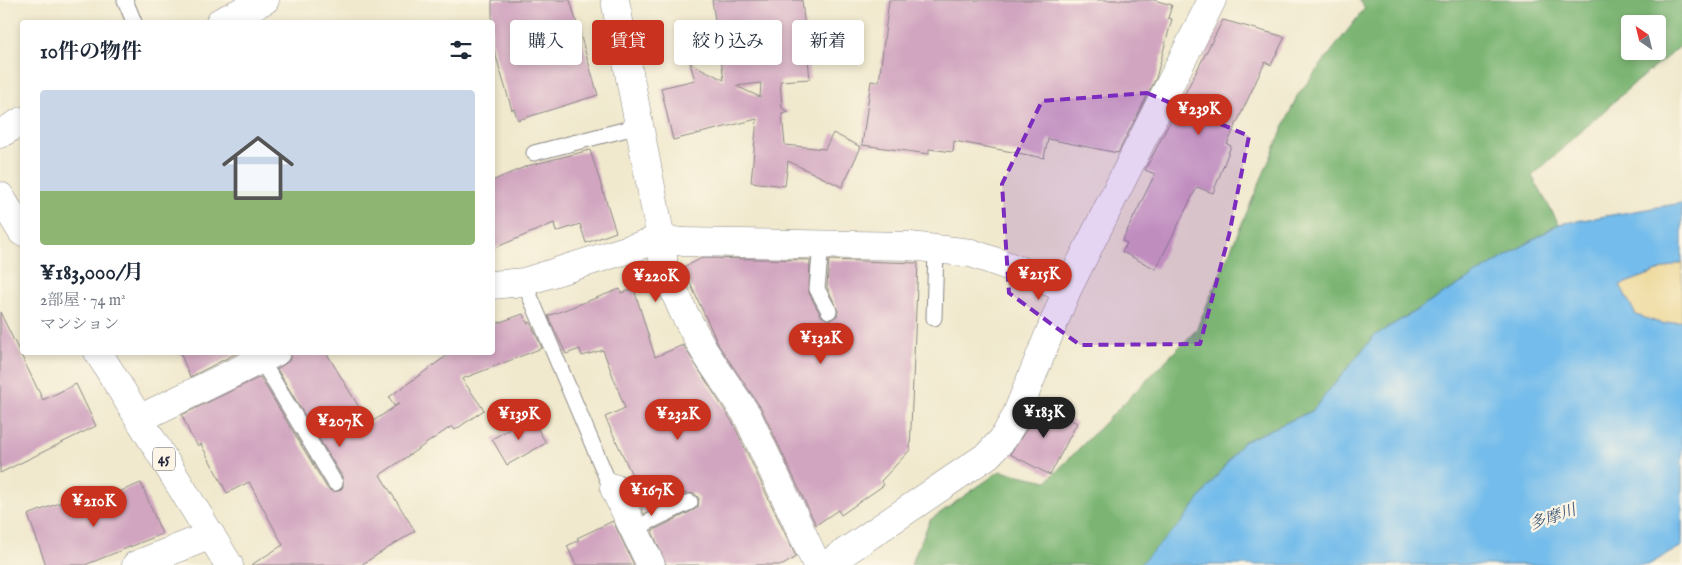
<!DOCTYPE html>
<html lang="ja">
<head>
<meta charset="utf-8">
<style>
  body { margin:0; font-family:"IM FELL English","Noto Serif JP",serif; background:#f6f6f7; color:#1f2937; height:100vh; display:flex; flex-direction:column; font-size:19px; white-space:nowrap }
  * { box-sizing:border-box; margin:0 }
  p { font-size:16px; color:#747a83 }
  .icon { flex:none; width:28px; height:28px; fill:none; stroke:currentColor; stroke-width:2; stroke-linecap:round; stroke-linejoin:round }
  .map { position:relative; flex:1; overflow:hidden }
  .details { position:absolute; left:20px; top:20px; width:475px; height:335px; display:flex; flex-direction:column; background:#fff; border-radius:5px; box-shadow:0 2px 8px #0003 }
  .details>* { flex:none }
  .banner { position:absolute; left:510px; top:20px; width:475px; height:45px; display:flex; gap:10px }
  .needle { width:32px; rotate:325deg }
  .buttons { position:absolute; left:1621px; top:15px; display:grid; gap:10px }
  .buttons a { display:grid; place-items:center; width:45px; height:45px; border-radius:5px; background:#fff; box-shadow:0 2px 8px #0003; font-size:25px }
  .price { position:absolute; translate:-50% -42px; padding:0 11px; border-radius:18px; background:#c8321e; color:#fff; font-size:16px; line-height:32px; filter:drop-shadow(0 1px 2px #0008) }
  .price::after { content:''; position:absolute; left:50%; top:30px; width:15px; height:11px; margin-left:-8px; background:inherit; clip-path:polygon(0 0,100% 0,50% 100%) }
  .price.active { background:#222; color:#fff }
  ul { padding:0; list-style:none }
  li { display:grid; align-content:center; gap:10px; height:265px; padding:0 20px }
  li span { display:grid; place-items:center; height:155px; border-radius:5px; color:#555 }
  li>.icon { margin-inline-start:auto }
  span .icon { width:90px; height:90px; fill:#fffc; stroke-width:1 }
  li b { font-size:21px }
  h2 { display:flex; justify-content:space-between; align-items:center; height:60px; padding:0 20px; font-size:21px }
  .pill { padding:0 18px; border-radius:5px; background:#fff; box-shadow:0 2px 8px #0003; font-size:18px; line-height:45px }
  .pill.active { background:#c8321e; color:#fff }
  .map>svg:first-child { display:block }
  .forest { fill:#7bb573; stroke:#4e6c57; fill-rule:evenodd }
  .sand { fill:#eeda9e; stroke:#887e6c }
  .water { fill:#73bceb; stroke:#4a6f93 }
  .building { fill:#d1a5c0; fill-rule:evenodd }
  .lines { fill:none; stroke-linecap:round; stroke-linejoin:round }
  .service-casing { stroke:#898684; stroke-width:17 }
  .minor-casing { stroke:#898684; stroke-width:29 }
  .primary-casing { stroke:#898684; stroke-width:29 }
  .service { stroke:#fff; stroke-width:15 }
  .minor { stroke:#fff; stroke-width:28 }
  .primary { stroke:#fff; stroke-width:28 }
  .marked { fill:#7b2cbf; fill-opacity:0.2; stroke:#7b2cbf; stroke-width:4; stroke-dasharray:10 6; stroke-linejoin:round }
  .labels { text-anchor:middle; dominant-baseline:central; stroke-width:4.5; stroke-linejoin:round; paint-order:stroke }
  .shield { fill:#fcf5e5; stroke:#63616e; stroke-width:1 }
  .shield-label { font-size:14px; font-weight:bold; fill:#22223b }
  .water-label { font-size:16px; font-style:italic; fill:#3e5879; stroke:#fcf5e5 }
</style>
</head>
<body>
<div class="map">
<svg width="1682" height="565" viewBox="0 0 1682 565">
  <rect width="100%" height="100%" fill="#fcf5e5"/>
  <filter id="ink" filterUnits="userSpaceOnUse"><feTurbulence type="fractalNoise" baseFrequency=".02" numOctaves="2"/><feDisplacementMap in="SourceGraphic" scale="10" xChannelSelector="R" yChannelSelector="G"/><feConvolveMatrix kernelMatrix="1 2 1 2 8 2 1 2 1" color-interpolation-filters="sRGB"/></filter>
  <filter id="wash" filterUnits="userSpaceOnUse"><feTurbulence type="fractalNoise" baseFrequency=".0096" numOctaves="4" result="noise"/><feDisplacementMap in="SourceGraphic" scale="20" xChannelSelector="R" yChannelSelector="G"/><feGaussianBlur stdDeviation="1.12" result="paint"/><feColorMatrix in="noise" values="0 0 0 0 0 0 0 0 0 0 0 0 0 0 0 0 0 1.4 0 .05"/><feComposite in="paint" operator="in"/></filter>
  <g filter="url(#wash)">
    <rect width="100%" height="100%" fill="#f0e9ce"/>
    <path class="forest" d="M 1358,0 L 1682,0 L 1682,45 L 1637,81 L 1532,176 L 1559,224 L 1374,336 L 1312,411 L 1243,442 L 1181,523 L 1139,565 L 911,565 L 930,520 L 1000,471 L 1047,481 L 1196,330 L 1297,96 L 1365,8 ZM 1630,24 L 1658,24 L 1658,51 L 1630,51 Z"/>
    <path class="sand" d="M 1682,262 L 1682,321 L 1663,324 L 1636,315 L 1620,285 Z"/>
    <path class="water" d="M 1682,203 L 1682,262 L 1620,285 L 1636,315 L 1663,324 L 1682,321 L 1682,546 L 1648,565 L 1139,565 L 1181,523 L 1243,442 L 1312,411 L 1374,336 L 1559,224 Z"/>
    <g id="blocks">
      <path class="building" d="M 492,0 L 570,0 L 598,95 L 518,120 L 514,109 L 512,110 L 492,43 Z
        M 712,0 L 802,0 L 810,79 L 780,81 L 782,108 L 789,112 L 782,114 L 785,145 L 825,149 L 833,133 L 861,147 L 842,187 L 788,161 L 785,186 L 751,182 L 757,119 L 673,140 L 661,88 L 695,80 L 690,63 L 724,80 ZM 761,83 L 760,97 L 736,86 Z
        M 889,0 L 1154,0 L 1172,5 L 1168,18 L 1172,19 L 1156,78 L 1118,153 L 1048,139 L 1044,158 L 954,141 L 953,152 L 929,149 L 929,154 L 862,145 L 871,81 L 879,82 Z
        M 1223,20 L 1285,37 L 1271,65 L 1265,62 L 1227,144 L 1231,146 L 1213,193 L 1197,187 L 1156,269 L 1122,252 L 1127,243 L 1122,241 L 1155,174 L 1145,170 Z
        M 590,150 L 616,232 L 586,243 L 580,224 L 556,232 L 554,223 L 492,249 L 492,181 L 527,166 Z
        M 702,258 L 810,260 L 809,293 L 821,316 L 829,320 L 837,316 L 838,311 L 827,287 L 829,260 L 918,263 L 910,450 L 881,481 L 884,485 L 841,515 L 838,510 L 816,525 L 761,408 L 719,346 L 683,268 Z
        M 620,289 L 621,293 L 634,289 L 655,357 L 683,345 L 733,423 L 796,557 L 783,565 L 666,565 L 652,531 L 694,510 L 698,507 L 699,498 L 695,494 L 686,493 L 644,514 L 641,508 L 643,507 L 629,476 L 632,475 L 605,417 L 625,408 L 603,350 L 582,356 L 580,349 L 566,354 L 548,316 Z
        M 0,312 L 43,400 L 76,384 L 96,426 L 0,473 Z
        M 523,314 L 527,323 L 530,322 L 542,348 L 462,379 L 484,410 L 455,430 L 452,426 L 380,475 L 415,531 L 361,565 L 251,565 L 283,545 L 249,482 L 227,493 L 201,444 L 198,446 L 190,434 L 182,415 L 260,377 L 327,488 L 331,491 L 339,491 L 343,487 L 343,478 L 277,369 L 289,361 L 292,352 L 326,352 L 369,424 L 400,403 L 394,406 L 389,397 L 452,352 L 492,352 L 492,325 Z
        M 180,352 L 239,352 L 190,377 Z
        M 1038,402 L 1077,423 L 1050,475 L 1010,454 L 1029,426 Z
        M 531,417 L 546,443 L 507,465 L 492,439 Z
        M 141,483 L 162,534 L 85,565 L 46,565 L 28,515 L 72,498 L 76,509 Z
        M 613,521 L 634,565 L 576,565 L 567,546 L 579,540 L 577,538 Z"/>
    </g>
  </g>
  <g filter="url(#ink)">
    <use href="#blocks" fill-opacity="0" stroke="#898684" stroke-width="1"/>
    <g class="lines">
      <defs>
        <path id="service" d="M 125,0 L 134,22
          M 534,153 L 639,126
          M 821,244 L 817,289 L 829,311
          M 524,282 L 608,481 L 614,488
          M 934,318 L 936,249
          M 261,360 L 335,483
          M 634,529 L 690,502"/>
        <path id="minor" d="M 615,0 L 661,239 L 664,268 L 684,313 L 706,354 L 747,415 L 817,565
          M 220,22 L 265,0
          M 0,134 L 22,121
          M 492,285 L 524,282 L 661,239 L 683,242 L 910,246 L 971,253 L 1039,277 L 1067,290
          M 139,419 L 276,352
          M 614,488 L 651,565
          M 136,565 L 211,535
          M 826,565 L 988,455 L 1003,439 L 1015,418 L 1067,290 L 1212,0"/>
        <path id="primary" d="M 0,196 L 22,232
          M 98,352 L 229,565"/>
      </defs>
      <use href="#service" class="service-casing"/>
      <use href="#minor" class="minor-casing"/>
      <use href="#primary" class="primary-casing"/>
      <use href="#service" class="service"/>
      <use href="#minor" class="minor"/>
      <use href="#primary" class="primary"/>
    </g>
  </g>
  <path class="marked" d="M 1147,93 L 1249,136 L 1229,235 L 1200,344 L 1080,345 L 1009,293 L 1002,184 L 1042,101 Z"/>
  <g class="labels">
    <rect class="shield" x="153" y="447.5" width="22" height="23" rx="4"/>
    <g class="shield-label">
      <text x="164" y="459">45</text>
    </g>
    <g class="water-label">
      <text transform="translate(1553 518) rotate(-19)">多摩川</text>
    </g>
  </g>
</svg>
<div class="buttons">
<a><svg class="needle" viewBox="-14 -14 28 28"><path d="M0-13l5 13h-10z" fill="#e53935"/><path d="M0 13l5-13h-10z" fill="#747a83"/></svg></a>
</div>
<b class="price" style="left:1199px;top:136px">¥239K</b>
<b class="price" style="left:1039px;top:301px">¥215K</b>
<b class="price" style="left:656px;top:303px">¥220K</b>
<b class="price" style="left:821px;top:365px">¥132K</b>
<b class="price active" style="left:1044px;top:439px">¥183K</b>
<b class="price" style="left:519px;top:441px">¥139K</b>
<b class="price" style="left:678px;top:441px">¥232K</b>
<b class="price" style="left:340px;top:448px">¥207K</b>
<b class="price" style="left:652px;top:517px">¥167K</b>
<b class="price" style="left:94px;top:528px">¥210K</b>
<div class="banner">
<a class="pill">購入</a>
<a class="pill active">賃貸</a>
<a class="pill">絞り込み</a>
<a class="pill">新着</a>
</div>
<section class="details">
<h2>10件の物件<svg class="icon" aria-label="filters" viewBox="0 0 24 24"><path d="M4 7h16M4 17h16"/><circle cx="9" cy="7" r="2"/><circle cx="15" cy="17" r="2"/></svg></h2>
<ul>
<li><span style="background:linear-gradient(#c9d6e8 65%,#8fb573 0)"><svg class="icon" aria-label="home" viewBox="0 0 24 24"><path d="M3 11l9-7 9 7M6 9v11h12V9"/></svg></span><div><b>¥183,000/月</b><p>2部屋 · 74 m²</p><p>マンション</p></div></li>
</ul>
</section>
</div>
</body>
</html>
